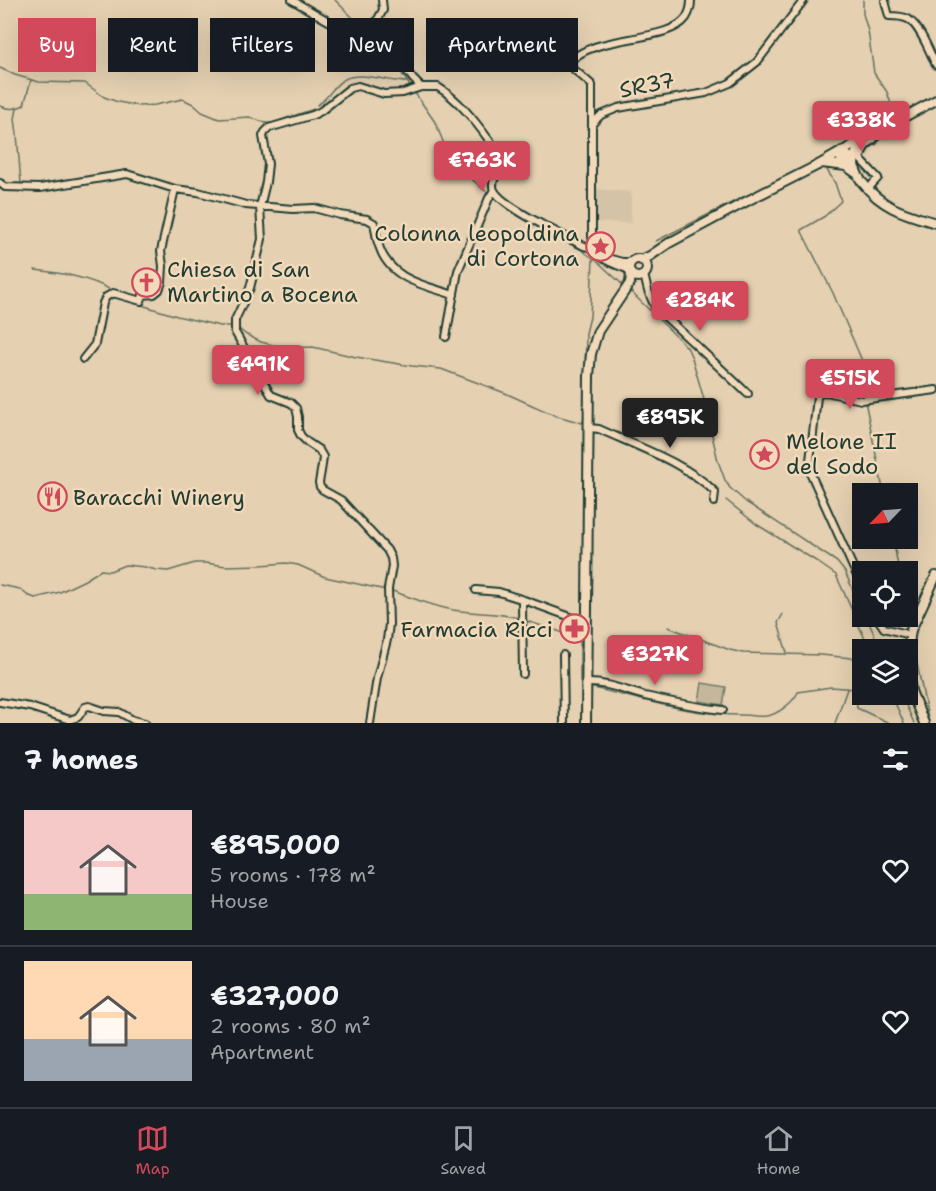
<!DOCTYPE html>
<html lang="en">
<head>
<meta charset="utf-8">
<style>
  body { margin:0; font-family:"Shantell Sans",sans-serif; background:#242831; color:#f1f3f6; height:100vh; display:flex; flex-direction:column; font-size:22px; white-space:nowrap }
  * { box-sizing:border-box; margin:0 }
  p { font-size:20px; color:#9ea1a6 }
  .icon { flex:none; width:33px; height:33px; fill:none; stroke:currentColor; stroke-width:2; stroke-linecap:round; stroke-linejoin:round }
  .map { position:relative; height:723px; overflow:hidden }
  .details { display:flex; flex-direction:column; background:#171b24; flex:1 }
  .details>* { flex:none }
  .banner { position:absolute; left:18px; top:18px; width:600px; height:54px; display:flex; gap:12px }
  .needle { width:39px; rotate:245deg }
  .fabs { position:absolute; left:852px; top:483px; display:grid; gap:12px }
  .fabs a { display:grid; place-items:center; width:66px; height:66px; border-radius:0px; background:#171b24; box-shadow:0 6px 24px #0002; font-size:30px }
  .price { position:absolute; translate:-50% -51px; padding:0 14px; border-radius:6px; background:#d1495b; color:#fff; font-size:20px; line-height:39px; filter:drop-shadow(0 2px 3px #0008) }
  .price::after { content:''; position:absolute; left:50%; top:36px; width:18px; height:14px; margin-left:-9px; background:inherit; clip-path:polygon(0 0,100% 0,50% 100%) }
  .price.on { background:#222; color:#fff }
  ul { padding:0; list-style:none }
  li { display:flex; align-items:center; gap:18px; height:150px; padding:0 24px }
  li+li { border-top:2px solid #363941 }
  li span { display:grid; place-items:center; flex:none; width:168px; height:120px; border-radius:0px; color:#555 }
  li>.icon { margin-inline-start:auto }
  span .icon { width:72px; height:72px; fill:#fffc; stroke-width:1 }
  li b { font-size:26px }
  h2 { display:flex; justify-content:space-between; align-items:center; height:72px; padding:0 24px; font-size:26px }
  .pill { padding:0 21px; border-radius:0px; background:#171b24; box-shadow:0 6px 24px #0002; font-size:21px; line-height:54px }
  .pill.on { background:#d1495b; color:#fff }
  .dock { display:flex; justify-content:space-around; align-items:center; height:84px; border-top:2px solid #363941; background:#171b24; font-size:16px; color:#9ea1a6 }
  .dock a { display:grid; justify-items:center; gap:3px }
  .dock .on { color:#d1495b }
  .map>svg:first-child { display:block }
  .built { fill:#d4c3a6 }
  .green { fill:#c4b79c; stroke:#727a68; stroke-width:1.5 }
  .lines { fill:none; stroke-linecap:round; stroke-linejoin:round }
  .stream { stroke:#657160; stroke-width:1.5 }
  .minor-casing { stroke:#1f3d34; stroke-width:10 }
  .major-casing { stroke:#1f3d34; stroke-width:12 }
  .minor { stroke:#f2d9b9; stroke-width:6 }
  .major { stroke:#f2d9b9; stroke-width:8 }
  .labels { text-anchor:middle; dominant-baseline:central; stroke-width:5; stroke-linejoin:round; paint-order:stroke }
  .street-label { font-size:22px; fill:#1f3d34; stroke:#f2d9b9 }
  .poi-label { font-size:22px; fill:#1f3d34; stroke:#f2d9b9; text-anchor:start }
</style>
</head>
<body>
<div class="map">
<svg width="936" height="723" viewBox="0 0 936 723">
  <rect width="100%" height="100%" fill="#e5d0b1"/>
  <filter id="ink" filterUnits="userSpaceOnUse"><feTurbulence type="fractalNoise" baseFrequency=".0167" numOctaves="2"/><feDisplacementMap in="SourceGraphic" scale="12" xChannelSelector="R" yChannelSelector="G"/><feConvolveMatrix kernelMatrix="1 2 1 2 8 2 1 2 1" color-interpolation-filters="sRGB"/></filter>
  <g filter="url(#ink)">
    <path class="built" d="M 595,189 L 631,192 L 631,223 L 594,222 Z"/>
    <path class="green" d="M 702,683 L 726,687 L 723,705 L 699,701 Z"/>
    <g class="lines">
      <path class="stream" d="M 335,0 L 366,31
        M 863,0 L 863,14 L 868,31 L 874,73 L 887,92 L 896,119
        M 373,37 L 391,57 L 412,89
        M 0,68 L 15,75 L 39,82 L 85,83 L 104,97 L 118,102 L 139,106 L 155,105 L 183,99 L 193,104 L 202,112 L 219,119 L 249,117 L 266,123 L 272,123 L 314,109
        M 415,93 L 435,122 L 449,156 L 456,166 L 488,193
        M 317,105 C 329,99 333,84 345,79 C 361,71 389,82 407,82
        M 0,106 C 9,110 15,109 24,105 L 31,80
        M 17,108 L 15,119 L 17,134 L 21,184
        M 868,149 L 877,144 L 885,131
        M 832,167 L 827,170 L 835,183 L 841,201 L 825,216 L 801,230 L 833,293 L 866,370 L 864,379
        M 492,196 L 515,214 L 548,233 L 580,249 L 597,261 L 624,286
        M 656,241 L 743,197
        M 35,270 C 61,273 88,277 111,290
        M 630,291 L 687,347 L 692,358 L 703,396 L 718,461 L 725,480 L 730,488 L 746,502 L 837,562 L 845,572 L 862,610
        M 122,299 L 177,316 L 220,326 L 231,326
        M 238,328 L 245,334 L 261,342 L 285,348 L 313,347 L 356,357 L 412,366 L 441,369 L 505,393 L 554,415 L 582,423 L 584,419 L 585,378
        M 585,374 L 586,333 L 590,317 L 593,259
        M 863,387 L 864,397
        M 865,401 L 884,494
        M 726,500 L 756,524 L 816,561 L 836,575 L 870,650
        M 893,538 L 899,572
        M 0,585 L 20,589 L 27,595 L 35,598 L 60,592 L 85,580 L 101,570 L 110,571 L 125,565 L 145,567 L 156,570 L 168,571 L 195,563 L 205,563 L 226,566 L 261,565 L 286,563 L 298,565 L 325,577 L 386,590
        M 390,590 C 411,598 432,606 453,610 C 475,614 498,612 519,618
        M 783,614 L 778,623 L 787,653
        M 866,616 L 881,650
        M 907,616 L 909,624
        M 523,620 L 580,638 L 580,682 L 582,684
        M 668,627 L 730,650 L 743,653 L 821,655 L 862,659
        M 913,644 L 929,723
        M 590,687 C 640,699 691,715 743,715 C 751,715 759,717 766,716 C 777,715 794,702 798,692 L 831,687 L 856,689 L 857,708 L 889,723
        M 891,694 L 904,723
        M 901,694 L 914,723
        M 835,723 L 847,689"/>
      <defs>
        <path id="minor" d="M 292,0 L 344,30 L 361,35 L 374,33 L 382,38 L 413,79 L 421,87
          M 885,1 L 889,16 C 895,16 902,16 908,19 C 920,26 930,53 936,65
          M 374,33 L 373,28 L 383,10 L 382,0
          M 592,124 L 592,85 L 570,66 L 569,63 C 593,33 667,44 686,18 C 690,12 691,7 691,0
          M 0,183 L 5,187 L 40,188 L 127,174 L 175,189 L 198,192 L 246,205 L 293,209 L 314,208 L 340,215 L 367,219 L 374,223 C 376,231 376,239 379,246 C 390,280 424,285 454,295
          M 868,189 L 878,178 L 861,160 C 861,155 863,150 866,146 C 871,140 877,140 878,131
          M 611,259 L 622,262 L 632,262
          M 630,270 C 611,263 594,259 592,237 L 592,124 L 601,115 L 618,108 L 706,93 L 730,83 L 757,62 L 804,0
          M 644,275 L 648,291 L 655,307 L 748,394
          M 446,337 L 458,271 L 489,198 L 494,190
          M 83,359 L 95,344 L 103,303 L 106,297 L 113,293 L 141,301 L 143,295 L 154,294 L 159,290 L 162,282 L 163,266 L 161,251 L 175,189
          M 864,382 L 868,399
          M 589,428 L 599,429 C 636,446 686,463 715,492 L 714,502
          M 862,587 L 809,470 L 817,397 L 821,393 L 826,392 L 861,400 L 936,390
          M 476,590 L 499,592 L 524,600
          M 876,616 L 884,628 L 910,635
          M 563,655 L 564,723
          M 523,674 L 522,602 L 524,600 L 587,623
          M 586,683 C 606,682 626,691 645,696 C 671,702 697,707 723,710
          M 0,702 L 30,707 L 70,720 L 78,717 L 85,707 L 89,706 L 104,711 L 119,712 L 133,720 L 145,723
          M 370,723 L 377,678 L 387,640 L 389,624 L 388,589 L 392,566 L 391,558 L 387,550 L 341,500 L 323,490 L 320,487 L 319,483 L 322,465 L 323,457 L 319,450 L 307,442 L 301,436 L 298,430 L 298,417 L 296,408 L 291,403 L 271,395 L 235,332 L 235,320 L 250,288 L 262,239 L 260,207 L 266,182 L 268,164 L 263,136 L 265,132 L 269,128 L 313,115 L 321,111 L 350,88 L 358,86 L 384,94 L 403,93 L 421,87 L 438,87 C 459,100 475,121 489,140 C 494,146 500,152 501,159 C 503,170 489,179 494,190 C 502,207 565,236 584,246 L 593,248"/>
        <path id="major" d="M 842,151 C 854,157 855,173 862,182 C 883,209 906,214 936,223
          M 842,151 L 841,159 L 846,166 L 856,173
          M 822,163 L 846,166
          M 854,165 L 855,155 L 862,141
          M629 268a9 9 0 1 1 18 0a9 9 0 1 1-18 0Z
          M 641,260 L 650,256 L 669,243 L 749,200 L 822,163 L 878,131 L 936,100
          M 908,651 L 911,630 L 936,576
          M 908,671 L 911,691 L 924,723
          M 586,723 L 589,376 L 591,354 L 598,331 L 630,283 L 631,274"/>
      </defs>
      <use href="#minor" class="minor-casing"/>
      <use href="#major" class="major-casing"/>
      <use href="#minor" class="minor"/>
      <use href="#major" class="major"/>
    </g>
  </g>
  <defs>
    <symbol id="sight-ring" viewBox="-11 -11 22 22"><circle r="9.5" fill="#f2d9b9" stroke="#d1495b" stroke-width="1.5"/><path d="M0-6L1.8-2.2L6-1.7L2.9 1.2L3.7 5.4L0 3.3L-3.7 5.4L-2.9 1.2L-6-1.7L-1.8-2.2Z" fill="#d1495b"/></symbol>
    <symbol id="church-ring" viewBox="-11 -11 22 22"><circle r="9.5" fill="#f2d9b9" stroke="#d1495b" stroke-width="1.5"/><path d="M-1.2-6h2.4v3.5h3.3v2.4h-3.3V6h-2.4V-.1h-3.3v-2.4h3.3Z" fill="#d1495b"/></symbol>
    <symbol id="restaurant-ring" viewBox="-11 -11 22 22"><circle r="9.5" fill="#f2d9b9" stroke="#d1495b" stroke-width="1.5"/><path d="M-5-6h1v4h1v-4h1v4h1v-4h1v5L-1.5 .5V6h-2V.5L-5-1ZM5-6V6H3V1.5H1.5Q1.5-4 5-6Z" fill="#d1495b"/></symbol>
    <symbol id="pharmacy-ring" viewBox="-11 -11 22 22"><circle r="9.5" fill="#f2d9b9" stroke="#d1495b" stroke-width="1.5"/><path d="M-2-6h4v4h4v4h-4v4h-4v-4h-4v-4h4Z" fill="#d1495b"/></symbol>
  </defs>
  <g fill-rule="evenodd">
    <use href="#sight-ring" x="584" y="230" width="33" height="33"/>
    <use href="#church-ring" x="130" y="266" width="33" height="33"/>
    <use href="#sight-ring" x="748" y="438" width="33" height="33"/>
    <use href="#restaurant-ring" x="36" y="480" width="33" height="33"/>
    <use href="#pharmacy-ring" x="558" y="612" width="33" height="33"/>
  </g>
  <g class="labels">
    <g class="street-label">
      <text transform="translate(647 85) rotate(-11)">SR37</text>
    </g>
    <g class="poi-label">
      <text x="579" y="233" text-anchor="end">Colonna leopoldina<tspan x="579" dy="25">di Cortona</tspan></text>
      <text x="167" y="269">Chiesa di San<tspan x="167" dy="25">Martino a Bocena</tspan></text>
      <text x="786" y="441">Melone II<tspan x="786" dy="25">del Sodo</tspan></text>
      <text x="73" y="497">Baracchi Winery</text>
      <text x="553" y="629" text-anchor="end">Farmacia Ricci</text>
    </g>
  </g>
</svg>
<div class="fabs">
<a><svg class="needle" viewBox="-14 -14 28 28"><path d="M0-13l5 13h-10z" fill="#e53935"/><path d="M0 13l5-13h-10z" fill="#9ea1a6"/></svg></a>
<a><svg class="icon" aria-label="locate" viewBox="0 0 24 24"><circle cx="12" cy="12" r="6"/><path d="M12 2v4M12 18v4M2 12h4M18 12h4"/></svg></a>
<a><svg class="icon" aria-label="layers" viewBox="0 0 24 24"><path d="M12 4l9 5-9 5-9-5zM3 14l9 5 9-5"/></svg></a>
</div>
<b class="price" style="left:861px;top:152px">€338K</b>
<b class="price" style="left:482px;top:192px">€763K</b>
<b class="price" style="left:700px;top:332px">€284K</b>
<b class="price" style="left:258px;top:396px">€491K</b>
<b class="price" style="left:850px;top:410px">€515K</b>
<b class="price on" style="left:670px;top:449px">€895K</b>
<b class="price" style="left:655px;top:686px">€327K</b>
<div class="banner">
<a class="pill on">Buy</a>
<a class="pill">Rent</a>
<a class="pill">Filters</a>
<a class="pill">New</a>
<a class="pill">Apartment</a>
</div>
</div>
<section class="details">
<h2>7 homes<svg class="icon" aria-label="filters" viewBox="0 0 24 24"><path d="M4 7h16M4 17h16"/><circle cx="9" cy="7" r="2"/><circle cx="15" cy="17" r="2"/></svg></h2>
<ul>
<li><span style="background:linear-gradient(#f6c9c9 70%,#8fb573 0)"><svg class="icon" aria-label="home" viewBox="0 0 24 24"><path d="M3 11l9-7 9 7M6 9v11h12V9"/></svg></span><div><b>€895,000</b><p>5 rooms · 178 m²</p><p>House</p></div><svg class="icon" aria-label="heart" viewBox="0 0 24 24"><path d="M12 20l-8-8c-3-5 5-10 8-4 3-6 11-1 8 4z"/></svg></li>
<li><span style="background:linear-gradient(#ffd9b3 65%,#9aa5b1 0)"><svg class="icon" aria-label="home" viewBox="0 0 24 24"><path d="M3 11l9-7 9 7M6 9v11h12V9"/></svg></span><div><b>€327,000</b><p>2 rooms · 80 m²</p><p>Apartment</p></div><svg class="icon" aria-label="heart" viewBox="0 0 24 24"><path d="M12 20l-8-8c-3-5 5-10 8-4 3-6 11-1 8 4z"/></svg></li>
</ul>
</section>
<nav class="dock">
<a class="on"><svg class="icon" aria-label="map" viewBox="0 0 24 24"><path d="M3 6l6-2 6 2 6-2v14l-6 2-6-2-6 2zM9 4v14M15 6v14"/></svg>Map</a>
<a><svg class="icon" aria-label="saved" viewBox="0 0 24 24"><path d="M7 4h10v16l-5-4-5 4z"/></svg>Saved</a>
<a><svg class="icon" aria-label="home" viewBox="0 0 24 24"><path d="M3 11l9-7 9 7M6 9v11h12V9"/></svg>Home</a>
</nav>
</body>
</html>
